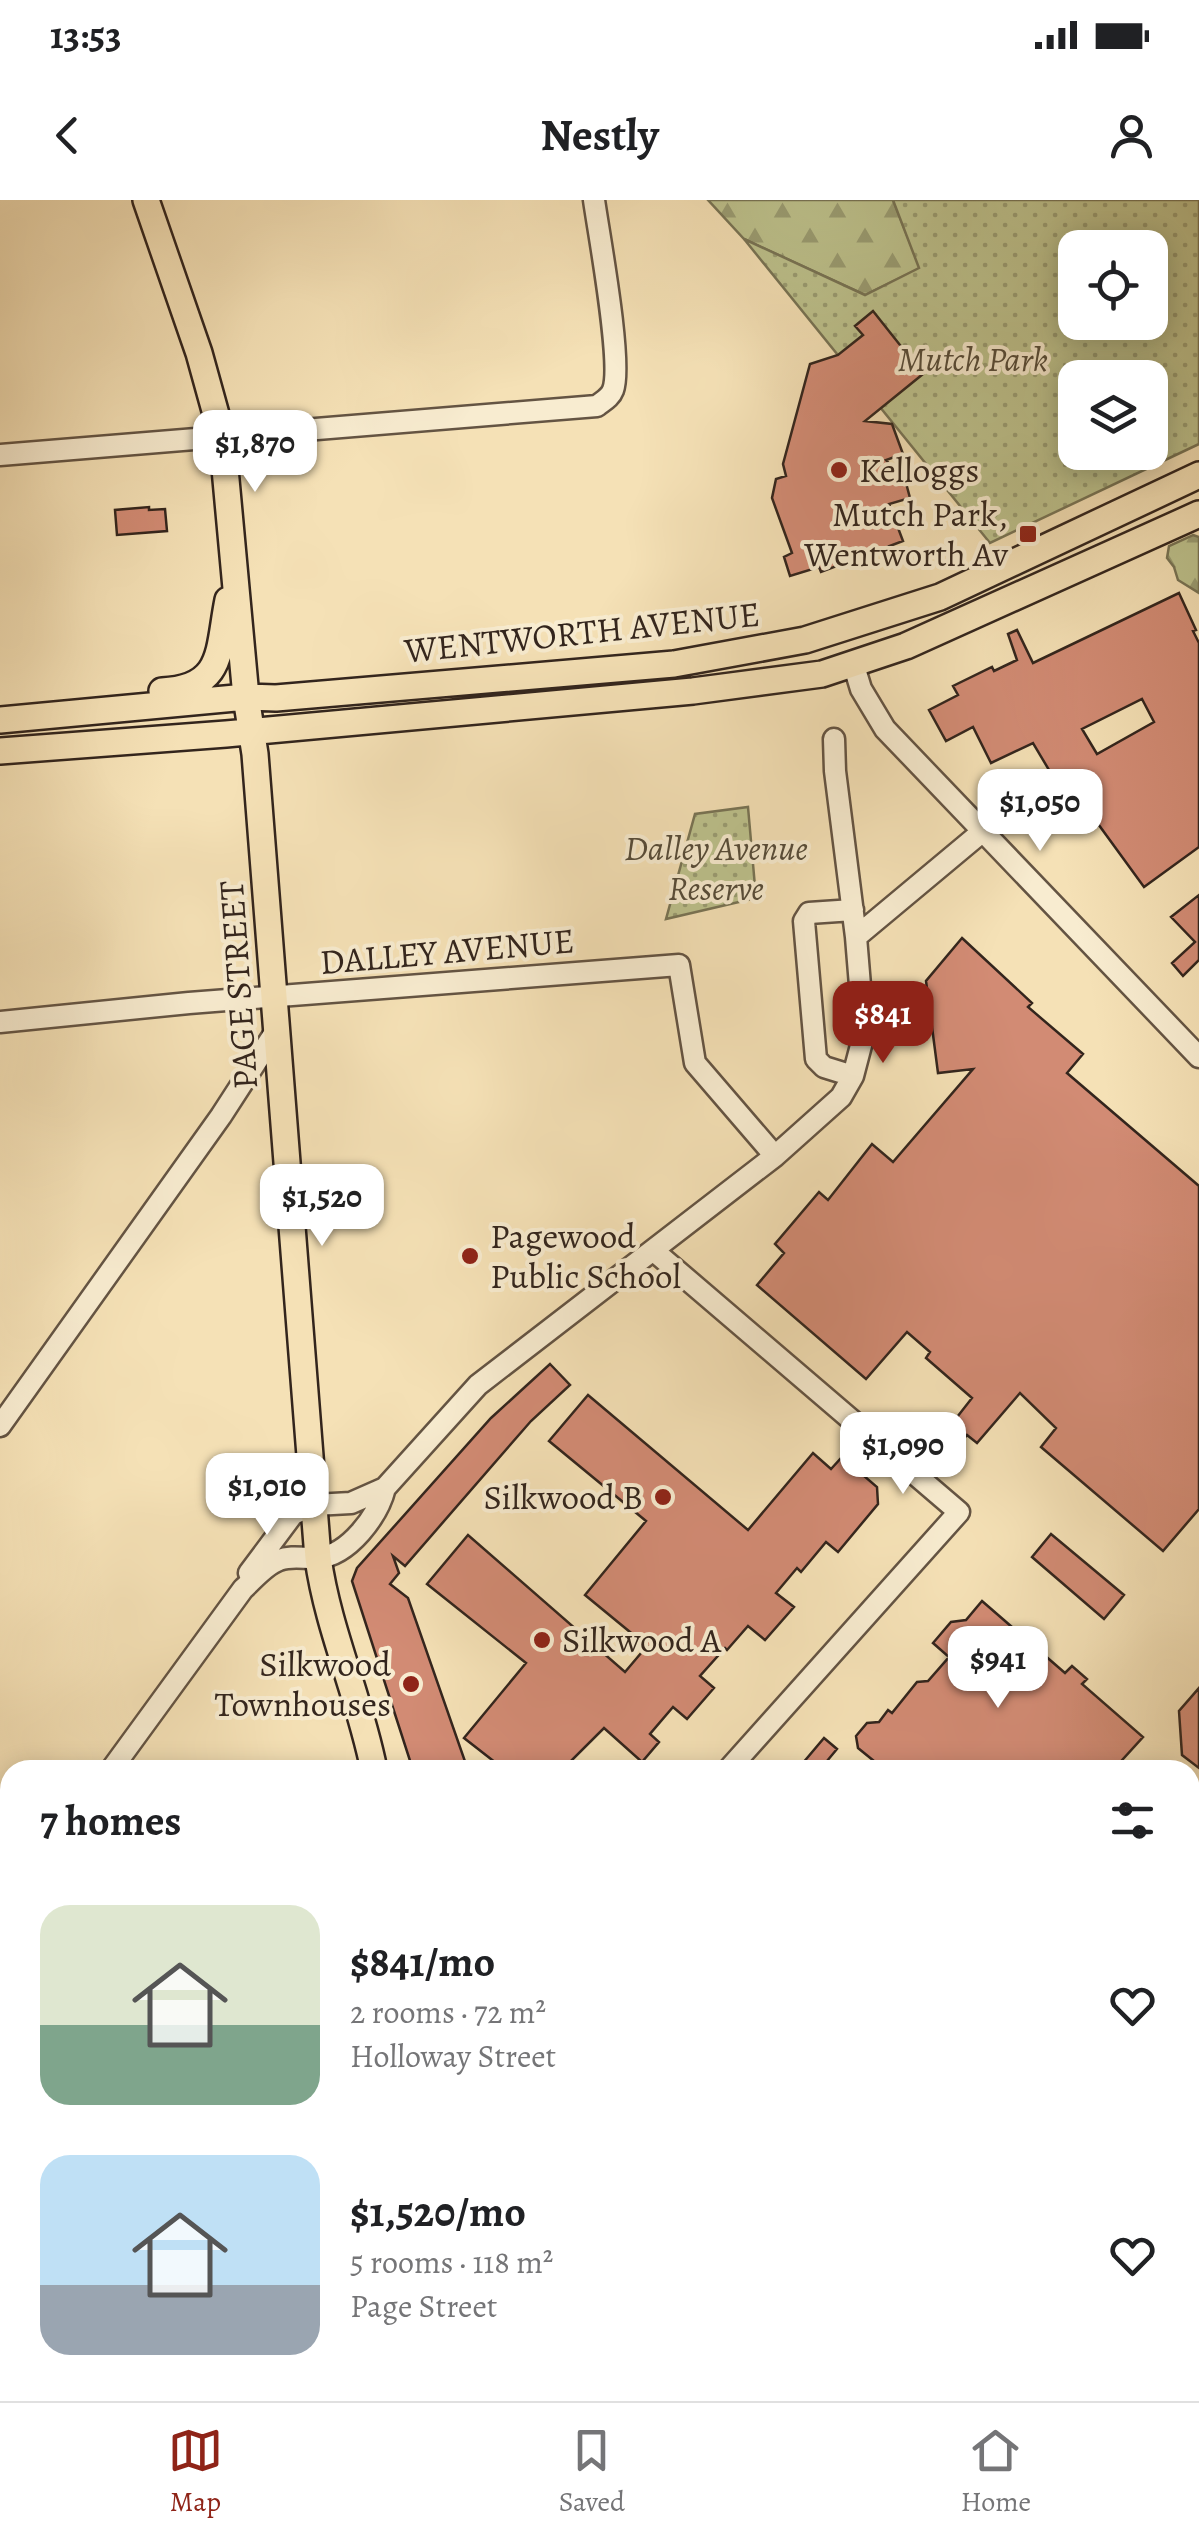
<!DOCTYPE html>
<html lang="en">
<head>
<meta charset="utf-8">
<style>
  body { margin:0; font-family:Alegreya,serif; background:#f6f6f6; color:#202124; height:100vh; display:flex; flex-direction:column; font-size:38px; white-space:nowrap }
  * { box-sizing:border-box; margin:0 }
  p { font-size:32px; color:#757577 }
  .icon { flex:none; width:55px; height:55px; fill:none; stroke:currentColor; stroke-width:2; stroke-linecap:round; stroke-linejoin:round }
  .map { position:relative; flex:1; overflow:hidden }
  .side { position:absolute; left:0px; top:1560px; width:1200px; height:642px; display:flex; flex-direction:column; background:#fff; border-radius:30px 30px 0 0; box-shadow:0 5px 25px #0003 }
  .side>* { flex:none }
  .controls { position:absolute; left:1058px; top:30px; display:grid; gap:20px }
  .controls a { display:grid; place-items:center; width:110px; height:110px; border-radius:20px; background:#fff; box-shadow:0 5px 25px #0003; font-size:50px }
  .price { position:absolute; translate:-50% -85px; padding:0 22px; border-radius:20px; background:#fff; color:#222; font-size:32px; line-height:65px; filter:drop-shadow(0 2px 5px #0008) }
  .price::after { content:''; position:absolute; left:50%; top:60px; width:30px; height:22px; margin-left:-15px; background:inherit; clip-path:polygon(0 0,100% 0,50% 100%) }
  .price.on { background:#8f2418; color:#fff }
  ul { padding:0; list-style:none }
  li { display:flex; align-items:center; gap:30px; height:250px; padding:0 40px }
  li span { display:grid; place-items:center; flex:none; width:280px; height:200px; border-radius:30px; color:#555 }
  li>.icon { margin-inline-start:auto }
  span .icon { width:120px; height:120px; fill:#fffc; stroke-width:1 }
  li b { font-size:42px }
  h2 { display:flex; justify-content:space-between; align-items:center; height:120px; padding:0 40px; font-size:42px }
  .status { display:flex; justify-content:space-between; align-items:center; height:70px; padding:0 50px; background:#fff; direction:ltr }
  .status svg { height:28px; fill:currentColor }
  header { display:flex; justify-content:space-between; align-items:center; height:130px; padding:0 40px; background:#fff; font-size:45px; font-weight:700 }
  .tab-bar { display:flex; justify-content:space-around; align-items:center; height:140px; border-top:2px solid #e0e0e0; background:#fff; font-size:28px; color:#757577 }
  .tab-bar a { display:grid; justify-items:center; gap:5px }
  .tab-bar .on { color:#8f2418 }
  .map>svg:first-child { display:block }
  .forest { fill:url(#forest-firs); stroke:#787455; stroke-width:2.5 }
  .park { fill:url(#park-dots); stroke:#787455; stroke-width:2.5; fill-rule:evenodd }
  .building { fill:#d28b74; stroke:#33251d; stroke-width:2.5; fill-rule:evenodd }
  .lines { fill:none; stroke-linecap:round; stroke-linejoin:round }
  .minor-casing { stroke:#645443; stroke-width:25 }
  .major-casing { stroke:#33251d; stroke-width:30 }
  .minor { stroke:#f8ecd0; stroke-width:20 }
  .major { stroke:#f5e1b6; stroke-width:25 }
  .poi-dot { fill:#8f2418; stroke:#f8ecd0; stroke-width:4 }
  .labels { text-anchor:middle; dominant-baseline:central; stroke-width:8; stroke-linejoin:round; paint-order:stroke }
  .park-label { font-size:35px; font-style:italic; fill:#564c39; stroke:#f8ecd0 }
  .poi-label { font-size:35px; fill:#33251d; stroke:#f8ecd0; text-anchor:start }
  .street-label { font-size:35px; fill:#33251d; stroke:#f8ecd0 }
</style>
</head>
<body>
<div class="status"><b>13:53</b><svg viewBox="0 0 49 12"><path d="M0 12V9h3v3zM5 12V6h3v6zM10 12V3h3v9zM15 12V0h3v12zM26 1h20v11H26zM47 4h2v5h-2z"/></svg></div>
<header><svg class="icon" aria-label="back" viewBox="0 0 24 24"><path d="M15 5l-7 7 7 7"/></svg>Nestly<svg class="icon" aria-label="person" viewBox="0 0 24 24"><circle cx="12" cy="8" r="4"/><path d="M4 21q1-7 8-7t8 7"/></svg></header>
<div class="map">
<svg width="1199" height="2201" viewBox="0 0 1199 2201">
  <defs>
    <pattern id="forest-firs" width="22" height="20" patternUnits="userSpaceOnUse" patternTransform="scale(2.5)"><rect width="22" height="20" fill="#bdc28d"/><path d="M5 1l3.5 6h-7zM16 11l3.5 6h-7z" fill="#9a9d73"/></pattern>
    <pattern id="park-dots" width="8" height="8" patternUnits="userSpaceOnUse" patternTransform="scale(2.5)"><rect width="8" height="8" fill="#bdc28d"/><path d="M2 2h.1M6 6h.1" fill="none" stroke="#9a9d73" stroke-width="1.8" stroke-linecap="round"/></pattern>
  </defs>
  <rect width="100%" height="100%" fill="#f5e1b6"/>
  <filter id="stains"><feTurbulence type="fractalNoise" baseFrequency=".002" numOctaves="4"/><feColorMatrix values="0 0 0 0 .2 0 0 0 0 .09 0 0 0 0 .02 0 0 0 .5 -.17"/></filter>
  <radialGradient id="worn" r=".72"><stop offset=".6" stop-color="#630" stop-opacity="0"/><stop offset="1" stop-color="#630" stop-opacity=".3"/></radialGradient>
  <path class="forest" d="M 708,0 L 893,0 L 920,68 L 865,95 L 744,39 Z
    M 1193,335 L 1199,337 L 1199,393 L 1178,380 L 1174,367 L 1167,358 L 1169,346 Z"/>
  <path class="park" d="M 893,0 L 1199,0 L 1199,244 L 990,343 L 744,39 L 865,95 L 919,68 ZM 1075,48 L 1150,48 L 1150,122 L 1075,122 ZM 1075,178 L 1150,178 L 1150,252 L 1075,252 Z
    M 748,607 L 756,698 L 666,719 L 695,614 Z"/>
  <path class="building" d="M 873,111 L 923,174 L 865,221 L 892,224 L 903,254 L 886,260 L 906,283 L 910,298 L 889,304 L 903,341 L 821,372 L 819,367 L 790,376 L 784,357 L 792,353 L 772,298 L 776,279 L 786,276 L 783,264 L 810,164 L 838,155 L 863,135 L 855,126 Z
    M 149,307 L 149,310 L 165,309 L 167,331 L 117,335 L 115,310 Z
    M 1179,393 L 1196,430 L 1193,431 L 1199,443 L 1199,647 L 1144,687 L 1093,617 L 1081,624 L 1033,543 L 991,563 L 973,527 L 946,541 L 929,510 L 958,495 L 953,486 L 992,467 L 994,471 L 1017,460 L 1008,434 L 1017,430 L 1033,463 ZM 1142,499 L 1154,522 L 1097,554 L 1082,529 Z
    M 1199,695 L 1199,760 L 1183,776 L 1172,763 L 1195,742 L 1171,717 Z
    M 962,738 L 1032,803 L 1028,807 L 1083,854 L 1067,873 L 1199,986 L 1199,1309 L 1163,1351 L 1041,1247 L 1056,1228 L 1020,1193 L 977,1243 L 967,1235 L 950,1255 L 936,1244 L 972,1198 L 926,1158 L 930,1152 L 907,1132 L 866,1179 L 757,1085 L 784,1053 L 775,1044 L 819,992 L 828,1000 L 872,944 L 893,962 L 973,869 L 938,873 L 926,781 Z
    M 550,1164 L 570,1185 L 531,1221 L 405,1366 L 393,1356 L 399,1373 L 390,1384 L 408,1398 L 468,1570 L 413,1570 L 352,1381 L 357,1368 L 491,1218 Z
    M 588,1195 L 748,1330 L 813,1253 L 831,1269 L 842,1257 L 877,1287 L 878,1304 L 838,1352 L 826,1342 L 801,1372 L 797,1368 L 776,1393 L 794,1407 L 765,1440 L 748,1426 L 727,1450 L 725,1448 L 700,1476 L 714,1488 L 687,1519 L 673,1507 L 650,1534 L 659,1542 L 642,1562 L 604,1528 L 562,1570 L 505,1570 L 464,1538 L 526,1463 L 427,1384 L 468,1335 L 625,1472 L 647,1446 L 585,1395 L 646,1321 L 549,1241 Z
    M 1051,1334 L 1124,1395 L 1104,1419 L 1032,1357 Z
    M 982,1401 L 1065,1473 L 1072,1466 L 1087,1479 L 1082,1484 L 1143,1537 L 1113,1570 L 885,1570 L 858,1548 L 856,1536 L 867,1523 L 879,1522 L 888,1510 L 892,1513 L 917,1482 L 928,1481 L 949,1457 L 933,1443 L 951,1422 L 966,1420 Z
    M 1199,1488 L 1199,1568 L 1182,1555 L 1179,1511 Z
    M 824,1538 L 837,1549 L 827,1561 L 838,1570 L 797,1570 Z"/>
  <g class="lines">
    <defs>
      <path id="minor" d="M 0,255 L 597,206 C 603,201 610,198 613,190 C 623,164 599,35 594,0
        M 854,466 L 861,489 L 885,529 L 1199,857
        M 853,710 L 809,713 L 804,721 L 816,859 L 824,867 L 853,876
        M 856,737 L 983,631
        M 0,822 L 189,803 L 679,765 L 695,863 L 775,956
        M 654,1051 L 959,1312 L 728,1570
        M 0,1226 L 221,916 L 276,831
        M 249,1373 L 293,1314 L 314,1305 L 351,1303 L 385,1288
        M 111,1570 L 243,1389 C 254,1379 265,1365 279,1360 C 292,1355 305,1359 318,1358 C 349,1355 378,1316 385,1288 L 478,1185 L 775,956 L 841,897 L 853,876 L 864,834 L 856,737 L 835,571 L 834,539
        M 0,1726 L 10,1711
        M 0,2057 L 10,2065
        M 169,2192 L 179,2201
        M 887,2201 L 895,2192"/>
      <path id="major" d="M 146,0 L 199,153 L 222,236 L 246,497 L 255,554 L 318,1358 C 328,1430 360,1498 374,1570
        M 162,491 C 225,488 218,449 228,400
        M 0,520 L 246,497 L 276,498 L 674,464 L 805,440 L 940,397 L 1199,275
        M 0,551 L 226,534 L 693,491 L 822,474 L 906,446 L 1199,314
        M 416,2192 L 417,2201"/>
    </defs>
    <use href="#minor" class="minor-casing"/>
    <use href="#major" class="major-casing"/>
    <use href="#minor" class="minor"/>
    <use href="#major" class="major"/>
  </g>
  <g class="poi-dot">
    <circle cx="839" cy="270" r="10"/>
    <rect x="1018" y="324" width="20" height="20" rx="5"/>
    <circle cx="470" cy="1056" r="10"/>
    <circle cx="663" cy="1297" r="10"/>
    <circle cx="542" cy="1440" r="10"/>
    <circle cx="411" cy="1484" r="10"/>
  </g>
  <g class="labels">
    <g class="park-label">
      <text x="973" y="159">Mutch Park</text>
      <text x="716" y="648">Dalley Avenue<tspan x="716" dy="40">Reserve</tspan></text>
    </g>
    <g class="poi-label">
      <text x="859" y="270">Kelloggs</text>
      <text x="1008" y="314" text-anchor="end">Mutch Park,<tspan x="1008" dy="40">Wentworth Av</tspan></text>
      <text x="490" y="1036">Pagewood<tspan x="490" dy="40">Public School</tspan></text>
      <text x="643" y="1297" text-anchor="end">Silkwood B</text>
      <text x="562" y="1440">Silkwood A</text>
      <text x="391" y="1464" text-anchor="end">Silkwood<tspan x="391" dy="40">Townhouses</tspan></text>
    </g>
    <g class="street-label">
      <text transform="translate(582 432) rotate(-6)">WENTWORTH AVENUE</text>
      <text transform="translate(447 751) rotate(-5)">DALLEY AVENUE</text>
      <text transform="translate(238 785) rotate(-94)">PAGE STREET</text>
    </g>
  </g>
  <rect width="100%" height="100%" filter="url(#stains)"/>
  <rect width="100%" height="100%" fill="url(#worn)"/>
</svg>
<div class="controls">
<a><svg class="icon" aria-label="locate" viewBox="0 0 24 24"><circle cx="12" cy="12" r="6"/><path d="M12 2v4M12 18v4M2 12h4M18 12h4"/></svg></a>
<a><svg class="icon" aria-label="layers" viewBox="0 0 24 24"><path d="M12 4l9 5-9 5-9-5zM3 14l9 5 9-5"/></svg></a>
</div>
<b class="price" style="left:255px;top:295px">$1,870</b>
<b class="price" style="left:1040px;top:654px">$1,050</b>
<b class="price on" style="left:883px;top:866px">$841</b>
<b class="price" style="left:322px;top:1049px">$1,520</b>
<b class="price" style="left:903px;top:1297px">$1,090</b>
<b class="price" style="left:267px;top:1338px">$1,010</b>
<b class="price" style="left:998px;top:1511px">$941</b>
<section class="side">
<h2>7 homes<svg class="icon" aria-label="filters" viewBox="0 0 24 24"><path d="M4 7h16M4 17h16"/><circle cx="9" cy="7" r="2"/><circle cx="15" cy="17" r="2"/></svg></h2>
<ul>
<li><span style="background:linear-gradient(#dfe7d0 60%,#7fa58c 0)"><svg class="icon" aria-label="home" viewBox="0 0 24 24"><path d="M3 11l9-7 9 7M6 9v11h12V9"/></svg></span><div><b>$841/mo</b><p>2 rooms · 72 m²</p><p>Holloway Street</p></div><svg class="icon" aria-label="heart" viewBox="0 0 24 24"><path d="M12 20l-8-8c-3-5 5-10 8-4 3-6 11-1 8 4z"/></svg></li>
<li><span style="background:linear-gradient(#bfe0f5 65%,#9aa5b1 0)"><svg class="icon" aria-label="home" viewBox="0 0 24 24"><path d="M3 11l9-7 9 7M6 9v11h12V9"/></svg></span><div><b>$1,520/mo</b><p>5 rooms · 118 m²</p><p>Page Street</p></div><svg class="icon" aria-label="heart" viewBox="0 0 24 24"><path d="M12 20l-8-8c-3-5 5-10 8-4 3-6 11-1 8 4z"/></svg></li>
</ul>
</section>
</div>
<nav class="tab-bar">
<a class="on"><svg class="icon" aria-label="map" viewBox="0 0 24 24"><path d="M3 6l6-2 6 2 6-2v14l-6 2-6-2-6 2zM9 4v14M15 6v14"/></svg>Map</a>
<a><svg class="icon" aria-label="saved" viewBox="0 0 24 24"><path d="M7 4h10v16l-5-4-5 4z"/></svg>Saved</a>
<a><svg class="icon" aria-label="home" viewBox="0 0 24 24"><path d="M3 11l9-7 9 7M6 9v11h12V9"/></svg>Home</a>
</nav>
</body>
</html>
